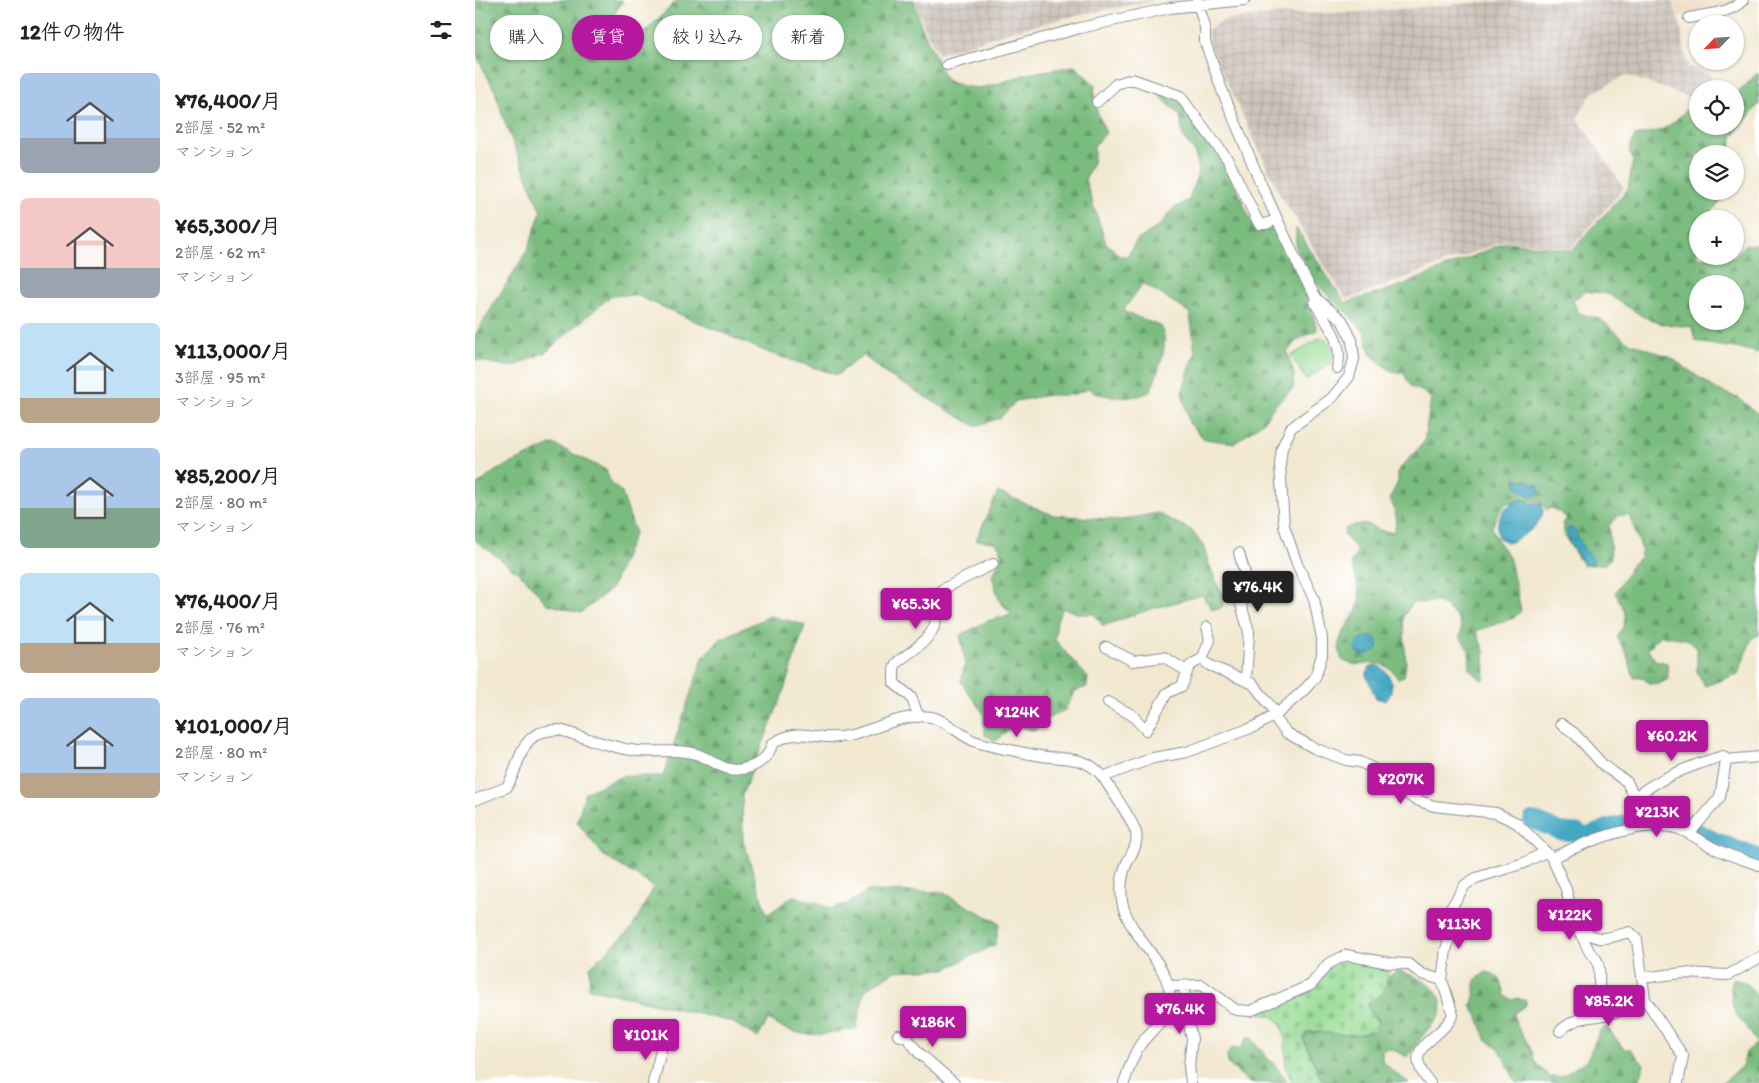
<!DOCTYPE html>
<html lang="ja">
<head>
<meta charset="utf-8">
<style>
  body { margin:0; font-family:Itim,"Klee One",sans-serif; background:#f6f6f6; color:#202124; height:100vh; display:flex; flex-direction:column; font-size:19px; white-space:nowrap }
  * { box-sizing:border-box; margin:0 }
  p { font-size:16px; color:#757577 }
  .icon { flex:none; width:28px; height:28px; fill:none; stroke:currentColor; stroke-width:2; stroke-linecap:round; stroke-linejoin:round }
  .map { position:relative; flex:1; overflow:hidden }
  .panel { display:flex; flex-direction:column; background:#fff; width:475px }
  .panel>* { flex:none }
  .top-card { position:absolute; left:15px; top:15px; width:475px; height:45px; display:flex; gap:10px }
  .needle { width:32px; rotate:245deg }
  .fabs { position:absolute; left:1214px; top:15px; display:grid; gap:10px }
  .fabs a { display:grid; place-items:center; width:55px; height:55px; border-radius:50%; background:#fff; box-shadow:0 1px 4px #0004; font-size:25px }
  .price { position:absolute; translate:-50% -42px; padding:0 11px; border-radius:5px; background:#b5179e; color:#fff; font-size:16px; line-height:32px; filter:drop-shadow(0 1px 2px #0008) }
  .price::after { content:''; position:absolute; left:50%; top:30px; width:15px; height:11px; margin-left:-8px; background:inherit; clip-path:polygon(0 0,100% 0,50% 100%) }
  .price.active { background:#222; color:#fff }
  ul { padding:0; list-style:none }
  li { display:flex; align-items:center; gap:15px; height:125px; padding:0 20px }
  li span { display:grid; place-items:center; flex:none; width:140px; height:100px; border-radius:8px; color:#555 }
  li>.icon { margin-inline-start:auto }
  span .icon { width:60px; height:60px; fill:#fffc; stroke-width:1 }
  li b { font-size:21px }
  h2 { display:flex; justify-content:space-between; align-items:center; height:60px; padding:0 20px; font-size:21px }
  .tag { padding:0 18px; border-radius:22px; background:#fff; box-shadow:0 1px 4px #0004; font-size:18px; line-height:45px }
  .tag.active { background:#b5179e; color:#fff }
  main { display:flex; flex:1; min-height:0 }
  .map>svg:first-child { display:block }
  .built { fill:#edd7bb }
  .industrial { fill:url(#industrial-grid) }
  .forest { fill:url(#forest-firs); stroke:#4a766e; fill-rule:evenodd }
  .cemetery { fill:url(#cemetery-stones); stroke:#5a8679 }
  .park { fill:#98dc94; stroke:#5a8679 }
  .water { fill:url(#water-ripples); stroke:#2e6b90 }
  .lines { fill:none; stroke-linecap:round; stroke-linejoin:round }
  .river { stroke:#42a7c2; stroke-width:18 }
  .minor-casing { stroke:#868c97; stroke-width:12 }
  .minor { stroke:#fff; stroke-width:10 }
</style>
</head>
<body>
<main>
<section class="panel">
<h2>12件の物件<svg class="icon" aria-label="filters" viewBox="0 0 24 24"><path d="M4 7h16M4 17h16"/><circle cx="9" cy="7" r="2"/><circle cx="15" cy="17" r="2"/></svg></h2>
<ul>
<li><span style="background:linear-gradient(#a9c7e8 65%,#9aa5b1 0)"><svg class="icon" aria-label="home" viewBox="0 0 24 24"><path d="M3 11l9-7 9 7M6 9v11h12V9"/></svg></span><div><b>¥76,400/月</b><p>2部屋 · 52 m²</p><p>マンション</p></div></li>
<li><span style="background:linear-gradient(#f6c9c9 70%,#9aa5b1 0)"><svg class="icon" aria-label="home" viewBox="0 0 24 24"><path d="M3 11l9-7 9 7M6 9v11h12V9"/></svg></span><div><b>¥65,300/月</b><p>2部屋 · 62 m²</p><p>マンション</p></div></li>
<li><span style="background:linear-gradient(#bfe0f5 75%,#b9a48a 0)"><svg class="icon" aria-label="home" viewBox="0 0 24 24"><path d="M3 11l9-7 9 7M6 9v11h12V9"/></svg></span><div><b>¥113,000/月</b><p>3部屋 · 95 m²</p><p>マンション</p></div></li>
<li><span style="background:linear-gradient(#a9c7e8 60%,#7fa58c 0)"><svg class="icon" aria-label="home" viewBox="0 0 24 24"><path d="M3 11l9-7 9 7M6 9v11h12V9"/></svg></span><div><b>¥85,200/月</b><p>2部屋 · 80 m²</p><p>マンション</p></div></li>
<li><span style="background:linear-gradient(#bfe0f5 70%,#b9a48a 0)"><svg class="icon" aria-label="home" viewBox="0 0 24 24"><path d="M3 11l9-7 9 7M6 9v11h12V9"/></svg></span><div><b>¥76,400/月</b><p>2部屋 · 76 m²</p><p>マンション</p></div></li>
<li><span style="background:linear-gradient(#a9c7e8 75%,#b9a48a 0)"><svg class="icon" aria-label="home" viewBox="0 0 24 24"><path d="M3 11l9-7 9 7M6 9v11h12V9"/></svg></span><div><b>¥101,000/月</b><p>2部屋 · 80 m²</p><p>マンション</p></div></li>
</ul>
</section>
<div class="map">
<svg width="1284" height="1083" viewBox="0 0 1284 1083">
  <defs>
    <pattern id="industrial-grid" width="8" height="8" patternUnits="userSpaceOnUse" patternTransform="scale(1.25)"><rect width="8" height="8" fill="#ccc2b9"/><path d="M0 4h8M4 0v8" fill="none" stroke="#afa7a1"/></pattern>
    <pattern id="forest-firs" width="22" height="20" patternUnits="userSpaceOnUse" patternTransform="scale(1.25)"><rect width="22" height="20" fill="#7abc7e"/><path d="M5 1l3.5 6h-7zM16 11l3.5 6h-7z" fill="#63996a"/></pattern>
    <pattern id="cemetery-stones" width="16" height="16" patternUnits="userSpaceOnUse" patternTransform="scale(1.25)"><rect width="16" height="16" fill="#98dc94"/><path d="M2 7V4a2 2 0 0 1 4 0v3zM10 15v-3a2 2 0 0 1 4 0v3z" fill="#82bd82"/></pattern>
    <pattern id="water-ripples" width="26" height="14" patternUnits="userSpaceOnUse" patternTransform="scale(1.25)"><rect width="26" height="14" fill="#42a7c2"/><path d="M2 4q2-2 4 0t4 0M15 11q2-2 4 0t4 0" fill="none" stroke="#3688a1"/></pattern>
  </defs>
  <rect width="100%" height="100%" fill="#fff"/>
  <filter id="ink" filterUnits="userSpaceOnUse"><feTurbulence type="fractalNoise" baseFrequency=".02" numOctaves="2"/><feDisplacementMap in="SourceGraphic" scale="10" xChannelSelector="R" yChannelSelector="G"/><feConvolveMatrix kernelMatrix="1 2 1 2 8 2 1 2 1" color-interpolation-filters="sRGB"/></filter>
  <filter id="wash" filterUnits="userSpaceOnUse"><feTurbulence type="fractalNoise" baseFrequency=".0096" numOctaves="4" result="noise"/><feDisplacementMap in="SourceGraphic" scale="20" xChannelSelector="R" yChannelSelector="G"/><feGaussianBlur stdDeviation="1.12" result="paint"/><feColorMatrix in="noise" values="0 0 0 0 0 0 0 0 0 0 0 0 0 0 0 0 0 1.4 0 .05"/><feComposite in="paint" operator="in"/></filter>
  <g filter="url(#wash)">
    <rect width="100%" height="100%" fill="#f2e8d0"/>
    <path class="built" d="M 1199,0 L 1263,0 L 1245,9 L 1204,16 Z"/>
    <path class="industrial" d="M 440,0 L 681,0 L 590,18 L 536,31 L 463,54 L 449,27 Z
      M 1038,0 L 1197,0 L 1204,21 L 1213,66 L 1235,74 L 1240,89 L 1222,89 L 1222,100 L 1151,75 L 1117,93 L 1102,118 L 1149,188 L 1096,248 L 1031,240 L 871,300 L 805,194 L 735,46 L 733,31 L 748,20 L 795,15 L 884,12 Z"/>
    <path class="forest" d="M 0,0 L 148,0 L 137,18 L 149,44 L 165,37 L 202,0 L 439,0 L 446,26 L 471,80 C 507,96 519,83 553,74 C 568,70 585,69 600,66 L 620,85 C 617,103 624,117 631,133 L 619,146 L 619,160 L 610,180 L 631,243 L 645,256 L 652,256 L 662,240 L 684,226 L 699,208 L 714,200 L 724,169 L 719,151 L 708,137 L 705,116 L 680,91 L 707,103 L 750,161 L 779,228 L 799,230 L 833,296 L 842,330 L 822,340 L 812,352 L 819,373 L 818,389 L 800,405 L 789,421 L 760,443 L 729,439 L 714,423 L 707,392 L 720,353 L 715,313 L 668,283 L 648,311 L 687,327 C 694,348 683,370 676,391 C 658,401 639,397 619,393 L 615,388 L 597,395 L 574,395 L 541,401 L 525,418 L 500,426 L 408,372 L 388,355 L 362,375 L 294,353 L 160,295 L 136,296 L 71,352 L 37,367 L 0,360 L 0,335 L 53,249 L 66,212 L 30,123 L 20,91 L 0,53 Z
      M 1283,73 L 1284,104 L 1257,137 L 1256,154 L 1222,154 L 1222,191 L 1255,191 L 1230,219 L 1222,219 L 1222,256 L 1226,258 L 1260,256 L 1270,245 L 1284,244 L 1284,353 C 1263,347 1242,347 1220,341 L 1217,327 L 1188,324 L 1167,316 L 1133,294 L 1110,291 L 1098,301 L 1104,313 L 1126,319 L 1151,341 L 1195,357 L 1241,389 L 1265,399 L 1284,415 L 1284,635 L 1277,638 L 1263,674 L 1230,686 L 1222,672 L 1222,648 L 1211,639 L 1185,635 L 1173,649 L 1180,660 L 1192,663 L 1193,679 L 1184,684 L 1173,683 L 1167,677 L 1159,678 L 1151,652 L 1142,638 C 1154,618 1152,613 1140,593 L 1159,562 L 1165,558 L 1167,550 L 1154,515 L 1144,515 L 1134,526 L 1136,558 L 1131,564 L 1108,566 L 1090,537 L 1087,523 L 1092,518 L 1078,508 L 1072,510 L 1065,501 C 1036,501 1027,496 1017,528 L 1025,545 L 1034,556 L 1046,611 L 1039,618 L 1001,631 L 1009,651 L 1010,678 L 1006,680 L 995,669 L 994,651 L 985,637 C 990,619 977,612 964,602 L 937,603 L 928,617 L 931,664 L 929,676 L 923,679 C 906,650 889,673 867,660 C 858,635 874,628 882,609 C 888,594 880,577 876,563 L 882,554 L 880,547 L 869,536 L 870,529 C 897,516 895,532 917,532 C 926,522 919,509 915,498 L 923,482 L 923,471 L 949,442 L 956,398 L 947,391 L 936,387 L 929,374 L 917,372 L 896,355 L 889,331 L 841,283 L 821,248 L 821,228 L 870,303 L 928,285 L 1032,242 L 1097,250 L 1153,189 L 1158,160 L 1154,150 L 1160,136 C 1172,133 1185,132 1195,125 C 1206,118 1209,107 1222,104 L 1222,126 L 1260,126 L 1260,94 C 1267,91 1274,80 1283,73 ZM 1222,284 L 1260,284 L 1260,321 L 1222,321 Z
      M 78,444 L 131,470 L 135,481 L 147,493 L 160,532 L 136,589 L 106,613 L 72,604 L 50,578 L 0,540 L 0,487 L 20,471 Z
      M 523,492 L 578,515 L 645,520 L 682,513 L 716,530 L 728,545 L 735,567 L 748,597 L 748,605 L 745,609 L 737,609 L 727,595 L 673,610 L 628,626 L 619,614 L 605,614 L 588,608 L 582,620 L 580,640 L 613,678 L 612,687 L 600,691 L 590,710 L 567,721 L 560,731 L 539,725 L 521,741 L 510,735 L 508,713 L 486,682 L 490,662 L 485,635 L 512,621 L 537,615 L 524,600 L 517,576 L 527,556 L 525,548 L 520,542 L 501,540 Z
      M 295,616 L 330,625 L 307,696 L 267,795 L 268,840 L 292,915 L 318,896 L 343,903 L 355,909 L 372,904 L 393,891 L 467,892 L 524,923 L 520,945 L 470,969 L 420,971 L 390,990 L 381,1029 C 343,1035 328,1041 293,1020 L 283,1038 L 257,1022 L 114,988 L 115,967 L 157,928 L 179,887 L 128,855 L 102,822 L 110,793 L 147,776 L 188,776 L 228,657 L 245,639 Z
      M 923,971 C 942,976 976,990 964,1016 C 961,1023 953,1028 949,1034 C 943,1041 938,1049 933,1057 L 916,1049 L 907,1050 L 907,1060 L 918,1071 L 934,1083 L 856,1083 L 846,1078 L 829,1039 L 832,1033 C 855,1030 876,1038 898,1031 L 903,1023 L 893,1008 L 893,1004 C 907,992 909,996 914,976 Z
      M 1011,972 C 1026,975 1027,982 1030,996 L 1038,1000 L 1042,998 L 1051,1001 L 1051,1005 L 1039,1013 C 1040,1032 1058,1043 1059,1061 L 1075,1077 L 1086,1077 L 1112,1060 L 1125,1030 L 1132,1027 L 1149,1049 L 1156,1049 L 1169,1065 L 1164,1083 L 1041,1083 L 1025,1050 L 1011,1039 L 1002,1015 L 996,1006 L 1000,994 L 1000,980 Z
      M 1259,978 L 1271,983 L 1284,997 L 1284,1083 L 1248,1083 L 1267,1066 L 1271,1052 L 1282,1043 C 1264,1013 1255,1020 1256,981 Z
      M 775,1036 C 786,1054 803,1065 813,1083 L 775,1083 L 753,1064 L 752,1055 L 756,1049 L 767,1047 L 770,1040 Z"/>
    <path class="cemetery" d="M 871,959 L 914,967 L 909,992 L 892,1004 L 893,1009 L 903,1023 C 887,1045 854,1029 832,1032 L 828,1039 L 846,1079 L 853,1083 L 818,1083 C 816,1078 812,1073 811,1068 C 809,1051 816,1014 787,1015 L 785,1012 L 828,992 L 860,964 Z"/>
    <path class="park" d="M 846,337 C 856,343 861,348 862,359 L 831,380 L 816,356 Z"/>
    <path class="water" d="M 1040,478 L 1064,485 L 1063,494 L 1057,497 C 1048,493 1040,488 1040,478 Z
      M 1047,499 L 1056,503 L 1066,503 C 1076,521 1047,537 1034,543 L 1024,538 C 1019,516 1028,506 1047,499 Z
      M 1095,527 L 1100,531 L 1109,549 L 1118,559 L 1118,563 L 1115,565 L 1109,563 L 1094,542 L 1092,529 Z
      M 897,636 L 903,640 L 903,648 C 897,653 890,657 883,654 L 880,649 C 882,641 888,637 897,636 Z
      M 902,665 C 917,672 921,689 911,701 L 901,698 L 891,675 L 895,667 Z"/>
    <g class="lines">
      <path class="river" d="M 1057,820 L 1085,831 L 1104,833 L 1108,838 L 1136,827 L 1164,821 L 1204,822 L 1240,841 L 1284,858"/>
    </g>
  </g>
  <g filter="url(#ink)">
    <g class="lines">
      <defs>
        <path id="minor" d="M 1214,18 C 1231,14 1256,14 1268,0
          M 472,65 L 605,28 L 695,8 L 769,0
          M 622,102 L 641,84 L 657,79 L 705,96 L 753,160 L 784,224 L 791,224 L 802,219
          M 842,299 L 840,303 C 852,323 870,344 862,368
          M 764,553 L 772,581 L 763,594 L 774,632 L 771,680
          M 631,647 L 658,661 L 689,657 L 710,670
          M 727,659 L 735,640 L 732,627
          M 633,702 L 657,715 L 671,730 L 692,693 L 707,686 C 714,671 708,667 727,659 L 734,665 L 778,684 L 802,714
          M 798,716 L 812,733 L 839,748 L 871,760 L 885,762 L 899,769 L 939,799 L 959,806 L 1021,813 L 1042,823 L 1077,858 L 1091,889 L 1098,918 L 1115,953 C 1133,962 1119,999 1123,1016
          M 444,717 L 436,697 L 419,683 L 419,670 L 421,663 C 435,652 455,641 460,624 C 463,612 459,599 466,590 L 518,564
          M 1086,724 L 1099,733 L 1129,766 L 1152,782 L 1174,826
          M 1160,797 C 1186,777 1217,765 1248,756
          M 0,800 L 32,787 C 48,760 43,729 85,730 C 111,738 137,748 163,751 C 183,753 205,748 224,755 C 238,760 251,773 267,769 C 281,767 294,758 297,744 C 325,726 334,739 363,737 C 392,736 423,712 456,717 C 469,719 485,735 499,741 C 516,747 537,750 555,754 C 581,761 609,752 628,777
          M 1214,834 L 1245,797 L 1251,760 L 1284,757
          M 1077,858 C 1108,843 1170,817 1204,829 C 1217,834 1229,843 1241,849 C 1255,856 1270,860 1284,865
          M 1106,925 C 1120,946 1134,937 1155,932 L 1162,940 L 1170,999 L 1208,1056 L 1203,1083
          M 1167,978 L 1207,973 L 1253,975 L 1284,958
          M 694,986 L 727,985 L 761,1010 L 775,1011 L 836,985 L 853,964 L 871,955 L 914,963 L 933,964 L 947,974 L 967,980
          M 709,986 L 711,1011 L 717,1039 L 714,1065 L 716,1083
          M 1085,1031 C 1106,1013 1113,1020 1137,1013 C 1149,1010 1159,1004 1170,999
          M 423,1035 L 432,1038 L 444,1053 L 479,1083
          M 178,1083 L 186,1050 L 182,1039
          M 649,1083 C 653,1071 657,1058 663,1048 C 674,1030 695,1020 695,997 C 695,965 657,939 648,906 C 645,893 646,878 651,865 C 655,855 664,845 661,833 C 658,820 636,790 628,777 L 678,758 L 712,752 L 781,726 L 802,714 L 830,689 L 840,678 L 847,655 L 847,638 L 839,599 L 822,564 L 809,526 L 805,464 L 807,448 L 816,428 L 857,398 L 874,377 L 879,359 L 877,340 L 867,320 L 842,299 L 826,271 L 786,184 L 747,90 L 730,42 L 730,27 L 722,0
          M 955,1083 C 923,1045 964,1043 978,1015 L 967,980 L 971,950 L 976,933 L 974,913 L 976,908 L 990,885 L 1001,878 L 1049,863 L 1070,852"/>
      </defs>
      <use href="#minor" class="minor-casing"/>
      <use href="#minor" class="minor"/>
    </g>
  </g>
</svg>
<div class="fabs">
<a><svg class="needle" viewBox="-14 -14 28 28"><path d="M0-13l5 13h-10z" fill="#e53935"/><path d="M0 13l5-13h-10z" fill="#757577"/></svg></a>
<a><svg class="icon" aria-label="locate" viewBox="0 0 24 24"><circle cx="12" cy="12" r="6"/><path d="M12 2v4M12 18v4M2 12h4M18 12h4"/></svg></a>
<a><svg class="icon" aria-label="layers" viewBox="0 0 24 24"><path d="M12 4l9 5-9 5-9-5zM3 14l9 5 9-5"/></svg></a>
<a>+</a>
<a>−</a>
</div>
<b class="price active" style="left:783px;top:613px">¥76.4K</b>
<b class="price" style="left:441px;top:630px">¥65.3K</b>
<b class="price" style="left:542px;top:738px">¥124K</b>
<b class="price" style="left:1197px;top:762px">¥60.2K</b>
<b class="price" style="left:926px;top:805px">¥207K</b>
<b class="price" style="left:1182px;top:838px">¥213K</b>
<b class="price" style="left:1095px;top:941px">¥122K</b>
<b class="price" style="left:984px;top:950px">¥113K</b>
<b class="price" style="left:1134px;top:1027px">¥85.2K</b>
<b class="price" style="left:705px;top:1035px">¥76.4K</b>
<b class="price" style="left:458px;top:1048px">¥186K</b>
<b class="price" style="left:171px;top:1061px">¥101K</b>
<div class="top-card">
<a class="tag">購入</a>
<a class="tag active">賃貸</a>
<a class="tag">絞り込み</a>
<a class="tag">新着</a>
</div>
</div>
</main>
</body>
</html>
